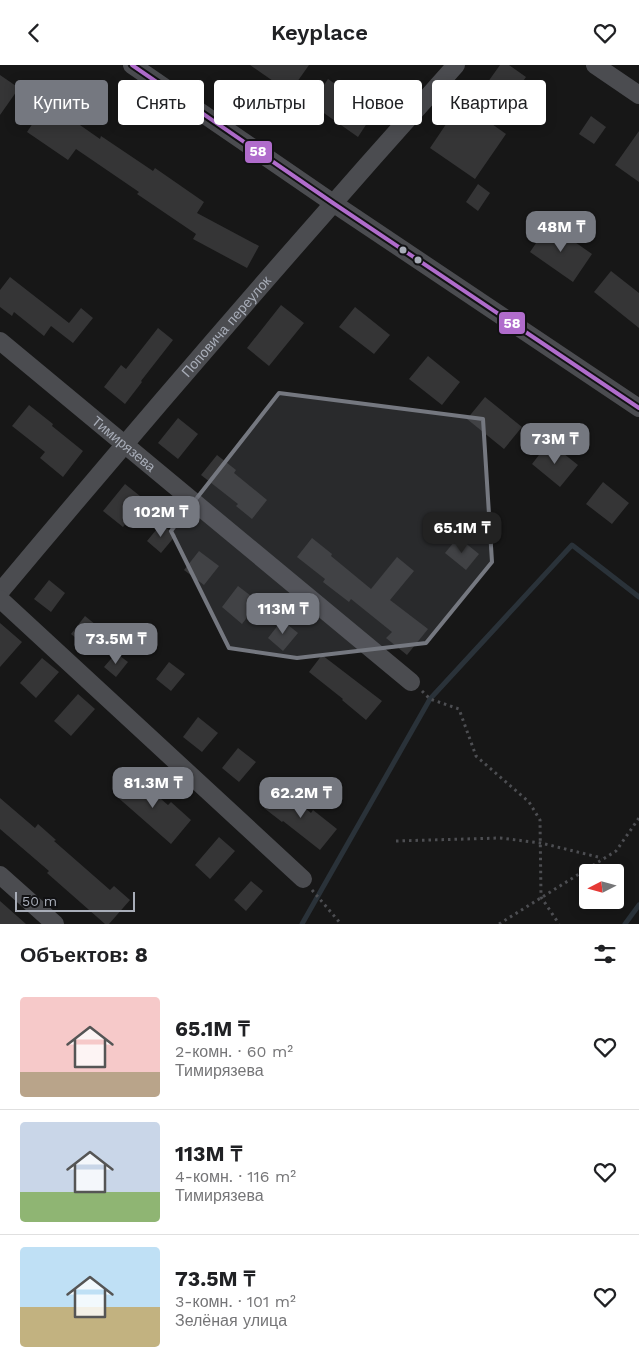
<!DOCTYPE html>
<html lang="ru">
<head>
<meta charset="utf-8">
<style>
  body { margin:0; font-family:"Work Sans",sans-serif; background:#f2f2f2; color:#202124; height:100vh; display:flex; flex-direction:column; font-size:19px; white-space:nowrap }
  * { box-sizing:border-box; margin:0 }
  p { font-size:16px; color:#757577 }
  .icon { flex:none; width:28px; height:28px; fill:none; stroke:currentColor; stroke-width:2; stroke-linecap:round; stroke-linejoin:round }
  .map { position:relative; height:859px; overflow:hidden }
  .side { display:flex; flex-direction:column; background:#fff; flex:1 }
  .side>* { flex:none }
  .hud { position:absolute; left:15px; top:15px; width:610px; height:45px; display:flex; gap:10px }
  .needle { width:32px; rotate:264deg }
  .tools { position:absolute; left:579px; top:799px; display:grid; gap:10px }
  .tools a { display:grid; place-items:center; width:45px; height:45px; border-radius:5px; background:#fff; box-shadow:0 2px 12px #0003; font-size:25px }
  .scale { position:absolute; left:15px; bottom:12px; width:120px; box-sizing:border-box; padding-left:5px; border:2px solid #a8adb8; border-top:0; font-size:14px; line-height:18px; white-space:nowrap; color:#a8adb8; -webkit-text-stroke:4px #111113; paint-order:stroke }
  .price { position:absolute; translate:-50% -42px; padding:0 11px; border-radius:10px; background:#757880; color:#fff; font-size:16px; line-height:32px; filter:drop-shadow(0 1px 2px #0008) }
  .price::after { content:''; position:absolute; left:50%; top:30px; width:15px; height:11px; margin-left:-8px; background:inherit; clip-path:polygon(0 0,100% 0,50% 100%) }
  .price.active { background:#222; color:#fff }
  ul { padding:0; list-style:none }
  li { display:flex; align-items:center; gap:15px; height:125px; padding:0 20px }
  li+li { border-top:1px solid #e0e0e0 }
  li span { display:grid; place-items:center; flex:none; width:140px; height:100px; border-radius:5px; color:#555 }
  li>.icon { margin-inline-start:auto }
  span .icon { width:60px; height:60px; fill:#fffc; stroke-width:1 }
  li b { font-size:21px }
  h2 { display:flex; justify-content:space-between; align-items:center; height:60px; padding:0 20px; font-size:21px }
  .pill { padding:0 18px; border-radius:5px; background:#fff; box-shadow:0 2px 12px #0003; font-size:18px; line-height:45px }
  .pill.active { background:#757880; color:#fff }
  header { display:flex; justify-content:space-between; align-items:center; height:65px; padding:0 20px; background:#fff; font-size:22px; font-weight:600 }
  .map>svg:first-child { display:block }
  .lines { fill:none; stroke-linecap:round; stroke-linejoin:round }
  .stream { stroke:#2a3239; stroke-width:5 }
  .building { fill:#353536 }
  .path { stroke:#4d4e52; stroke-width:3; stroke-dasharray:2.5 4; stroke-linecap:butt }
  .minor { stroke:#4b4c50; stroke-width:18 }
  .bus-1-casing { stroke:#111113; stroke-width:8 }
  .bus-1 { stroke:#b06ccc; stroke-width:4 }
  .marked { fill:#757880; fill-opacity:0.2; stroke:#757880; stroke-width:4; stroke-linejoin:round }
  .bus-dot { fill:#a8adb8; stroke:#111113; stroke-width:2 }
  .labels { text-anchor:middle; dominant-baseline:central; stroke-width:4.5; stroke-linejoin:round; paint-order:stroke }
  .street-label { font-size:14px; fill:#a8adb8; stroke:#111113 }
  .line-badge { stroke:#111113; stroke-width:2 }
  .badge-label { font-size:14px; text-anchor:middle; font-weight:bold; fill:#fff }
</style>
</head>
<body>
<header><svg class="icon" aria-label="back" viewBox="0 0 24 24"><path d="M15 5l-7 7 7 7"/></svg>Keyplace<svg class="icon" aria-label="heart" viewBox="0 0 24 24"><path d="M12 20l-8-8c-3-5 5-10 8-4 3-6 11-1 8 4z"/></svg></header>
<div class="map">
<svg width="639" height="859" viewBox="0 0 639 859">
  <rect width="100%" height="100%" fill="#171717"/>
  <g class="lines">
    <path class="stream" d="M 302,859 L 430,634 L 572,480 L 639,532
      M 625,859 L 639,840"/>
  </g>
  <path class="building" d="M 250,0 L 309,0 L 283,37 L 283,23 Z
    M 500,0 L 509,0 L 526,12 L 508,37 L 485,21 Z
    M 0,10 L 19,23 L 0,50 Z
    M 328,14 L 375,46 L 358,72 L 311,39 Z
    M 47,37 L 100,74 L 101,71 L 153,106 L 155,103 L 204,137 L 197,148 L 259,181 L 247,203 L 193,174 L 196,169 L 137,129 L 139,127 L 76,84 L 68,95 L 27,67 Z
    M 461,37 L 506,69 L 475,114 L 430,83 Z
    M 591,51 L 606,62 L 594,79 L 579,69 Z
    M 639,66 L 639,117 L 615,100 Z
    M 478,119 L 490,128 L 478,146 L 466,137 Z
    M 549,159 L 592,189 L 573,217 L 530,187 Z
    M 611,206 L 639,228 L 639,263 L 594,227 Z
    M 10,212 L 69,258 L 81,243 L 93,253 L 73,278 L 51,261 L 44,271 L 14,247 L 12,251 L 0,242 L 0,225 Z
    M 281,240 L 304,258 L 269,301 L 247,283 Z
    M 355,242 L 390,270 L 374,289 L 339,262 Z
    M 158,263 L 173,275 L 141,316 L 142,317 L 125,339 L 104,322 L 121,300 L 126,304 Z
    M 428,291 L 460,317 L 442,340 L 409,314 Z
    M 485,332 L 522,362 L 504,384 L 467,354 Z
    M 29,340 L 53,359 L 52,361 L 83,386 L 63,412 L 40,393 L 45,387 L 12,361 Z
    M 178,353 L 198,369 L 178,394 L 158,378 Z
    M 549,377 L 578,400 L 560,422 L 532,399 Z
    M 217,390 L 236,405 L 234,408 L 267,435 L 252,454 L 236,441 L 238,439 L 201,410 Z
    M 603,417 L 629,438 L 612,459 L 586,439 Z
    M 125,419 L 145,435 L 123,462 L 103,446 Z
    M 161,459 L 176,470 L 161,488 L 147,476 Z
    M 458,472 L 479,489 L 466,505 L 445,488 Z
    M 312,473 L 332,489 L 331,491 L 371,524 L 397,492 L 414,506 L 390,535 L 428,564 L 407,590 L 386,573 L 392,567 L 351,534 L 349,537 L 323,517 L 325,514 L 297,492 Z
    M 199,486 L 219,501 L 204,520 L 184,505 Z
    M 49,515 L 65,528 L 51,547 L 34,534 Z
    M 238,521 L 259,537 L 242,559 L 222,542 Z
    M 85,551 L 101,564 L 87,582 L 71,569 Z
    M 282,555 L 298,568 L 283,586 L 268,573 Z
    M 0,558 L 22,577 L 0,602 Z
    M 116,588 L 128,597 L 116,612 L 104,602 Z
    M 322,590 L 382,636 L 366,655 L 342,635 L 343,634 L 309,607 Z
    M 42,593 L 59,607 L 36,633 L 20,618 Z
    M 169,597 L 185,609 L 171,626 L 156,614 Z
    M 78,629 L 95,644 L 71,671 L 54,656 Z
    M 198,652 L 218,668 L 202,687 L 183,672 Z
    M 238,683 L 256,697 L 239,717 L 222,703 Z
    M 133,710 L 168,740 L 171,737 L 191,755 L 171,779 L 115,730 Z
    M 280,722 L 311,748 L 313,745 L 337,764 L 320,785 L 283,756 L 282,757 L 264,743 Z
    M 0,733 L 35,763 L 38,759 L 56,775 L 54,776 L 110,825 L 114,821 L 130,835 L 109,859 L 105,859 L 47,808 L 49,806 L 0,764 Z
    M 219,772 L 235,786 L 210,814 L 195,800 Z
    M 251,816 L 263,826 L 246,846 L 234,835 Z
    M 0,836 L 26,859 L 0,859 Z"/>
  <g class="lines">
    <path class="path" d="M 422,626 L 430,634 L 459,644 L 476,691 L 529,737 L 540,755 L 541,832 L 559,859
      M 396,776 L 500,773 L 541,778 L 602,793
      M 312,825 L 341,859
      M 499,859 L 616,786 L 639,753"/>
    <g class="minor">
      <path d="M 132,0 L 333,138 L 639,343"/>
      <path d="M 595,0 L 639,30"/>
      <path id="s1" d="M 0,276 L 411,617"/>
      <path id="s2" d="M 0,527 C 149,349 301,173 456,0"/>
      <path d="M 0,534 L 303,814"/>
      <path d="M 0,810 L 55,859"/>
    </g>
    <defs>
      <path id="bus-1" d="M 132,0 L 333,138 L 639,343"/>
    </defs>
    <use href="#bus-1" class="bus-1-casing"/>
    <use href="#bus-1" class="bus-1"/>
  </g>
  <path class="marked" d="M 279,328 L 483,354 L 492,497 L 426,578 L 297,593 L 229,583 L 171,466 Z"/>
  <g class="bus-dot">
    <circle cx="403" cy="185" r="4.5"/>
    <circle cx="418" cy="195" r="4.5"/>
  </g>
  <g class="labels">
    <g class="street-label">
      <text stroke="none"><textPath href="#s2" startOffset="349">Поповича переулок</textPath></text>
      <text stroke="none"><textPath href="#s1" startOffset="161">Тимирязева</textPath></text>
    </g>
  </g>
  <g class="line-badge">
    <rect x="244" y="75" width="29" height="24" rx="5" fill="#b06ccc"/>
    <rect x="498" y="246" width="28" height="24" rx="5" fill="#b06ccc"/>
  </g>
  <g class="badge-label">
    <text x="258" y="91">58</text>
    <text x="512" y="263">58</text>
  </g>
</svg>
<div class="tools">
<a><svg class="needle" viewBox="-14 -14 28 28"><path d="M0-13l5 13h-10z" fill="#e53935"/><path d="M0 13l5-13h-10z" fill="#757577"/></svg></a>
</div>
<div class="scale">50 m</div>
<b class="price" style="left:561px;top:188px">48M ₸</b>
<b class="price" style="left:555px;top:400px">73M ₸</b>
<b class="price" style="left:161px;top:473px">102M ₸</b>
<b class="price active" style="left:462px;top:489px">65.1M ₸</b>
<b class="price" style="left:283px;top:570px">113M ₸</b>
<b class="price" style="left:116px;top:600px">73.5M ₸</b>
<b class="price" style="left:153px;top:744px">81.3M ₸</b>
<b class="price" style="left:301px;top:754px">62.2M ₸</b>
<div class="hud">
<a class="pill active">Купить</a>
<a class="pill">Снять</a>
<a class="pill">Фильтры</a>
<a class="pill">Новое</a>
<a class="pill">Квартира</a>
</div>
</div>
<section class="side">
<h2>Объектов: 8<svg class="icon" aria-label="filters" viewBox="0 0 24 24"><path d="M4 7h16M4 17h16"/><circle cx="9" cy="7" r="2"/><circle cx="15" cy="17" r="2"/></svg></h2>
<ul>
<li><span style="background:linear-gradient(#f6c9c9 75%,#b9a48a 0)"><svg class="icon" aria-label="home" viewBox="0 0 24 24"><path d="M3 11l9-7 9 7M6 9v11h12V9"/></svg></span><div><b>65.1M ₸</b><p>2-комн. · 60 m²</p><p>Тимирязева</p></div><svg class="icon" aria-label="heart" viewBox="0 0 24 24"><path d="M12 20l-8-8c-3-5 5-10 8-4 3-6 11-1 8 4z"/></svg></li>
<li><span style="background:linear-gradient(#c9d6e8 70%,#8fb573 0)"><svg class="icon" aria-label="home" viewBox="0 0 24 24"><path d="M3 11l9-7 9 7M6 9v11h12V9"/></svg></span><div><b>113M ₸</b><p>4-комн. · 116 m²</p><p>Тимирязева</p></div><svg class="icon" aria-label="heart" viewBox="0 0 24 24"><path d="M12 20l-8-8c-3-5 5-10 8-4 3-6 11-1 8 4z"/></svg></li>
<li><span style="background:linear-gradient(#bfe0f5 60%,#c2b280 0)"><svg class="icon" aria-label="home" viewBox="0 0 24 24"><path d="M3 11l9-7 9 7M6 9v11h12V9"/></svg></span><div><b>73.5M ₸</b><p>3-комн. · 101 m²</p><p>Зелёная улица</p></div><svg class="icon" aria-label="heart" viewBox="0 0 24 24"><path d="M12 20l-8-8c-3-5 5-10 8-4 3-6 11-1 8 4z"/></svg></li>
</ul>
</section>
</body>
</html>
